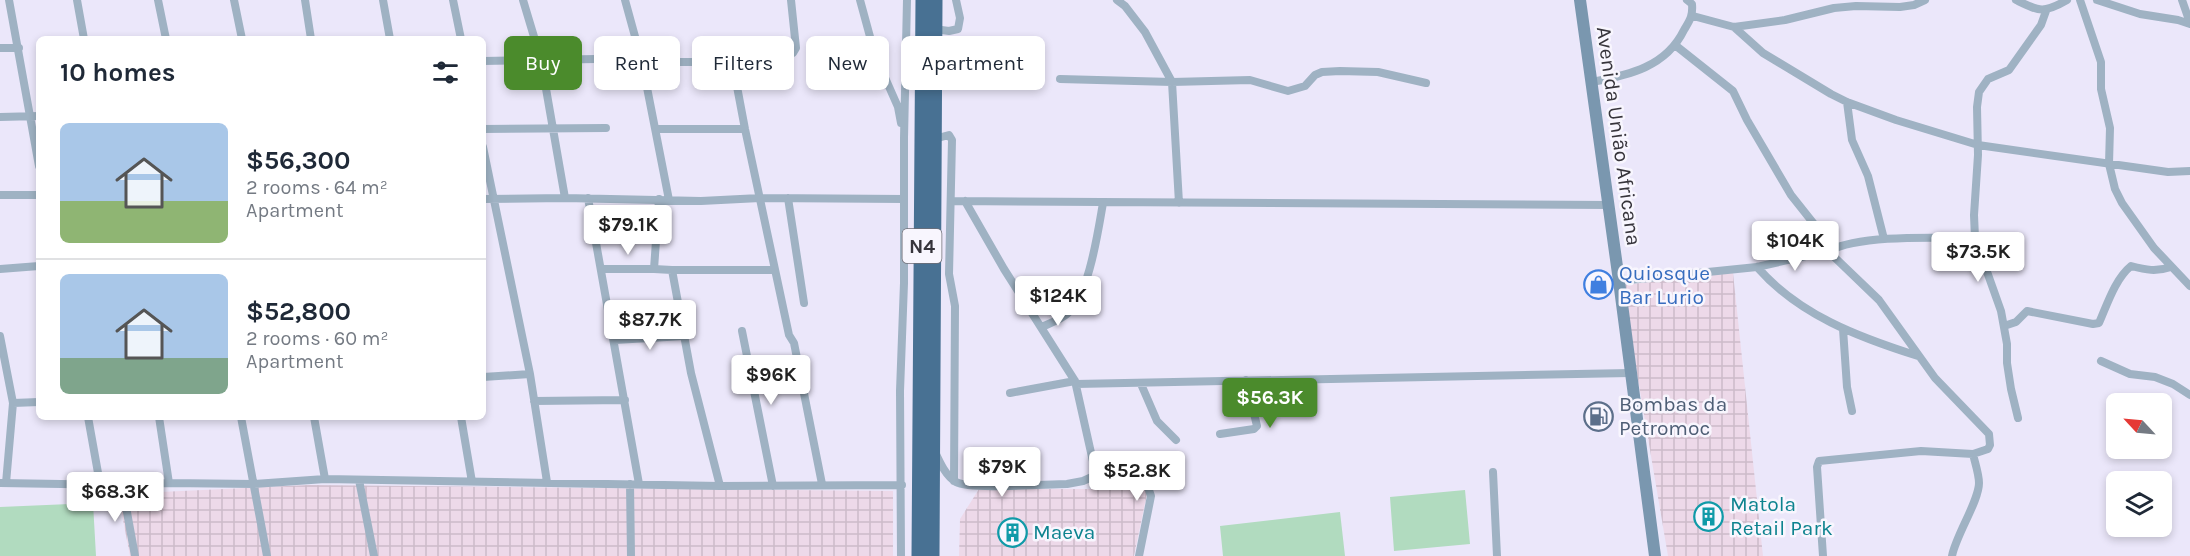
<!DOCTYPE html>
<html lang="en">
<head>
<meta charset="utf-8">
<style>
  body { margin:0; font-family:Karla,sans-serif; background:#f2f2f3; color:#1f2937; height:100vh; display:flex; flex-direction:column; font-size:22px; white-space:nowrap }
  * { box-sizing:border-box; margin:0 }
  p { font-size:20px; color:#747a83 }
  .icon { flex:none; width:33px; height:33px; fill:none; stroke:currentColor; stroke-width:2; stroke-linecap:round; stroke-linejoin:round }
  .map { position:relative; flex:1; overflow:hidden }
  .drawer { position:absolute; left:36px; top:36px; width:450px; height:384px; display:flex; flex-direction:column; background:#fff; border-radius:9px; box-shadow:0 3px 9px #0003 }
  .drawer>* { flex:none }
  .hud { position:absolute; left:504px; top:36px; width:570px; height:54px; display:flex; gap:12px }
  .needle { width:39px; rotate:296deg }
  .buttons { position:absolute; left:2106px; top:393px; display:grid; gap:12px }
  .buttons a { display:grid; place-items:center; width:66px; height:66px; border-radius:9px; background:#fff; box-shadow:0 3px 9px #0003; font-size:30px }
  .price { position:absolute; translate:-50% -51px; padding:0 14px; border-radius:6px; background:#fff; color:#222; font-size:20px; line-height:39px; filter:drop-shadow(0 2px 3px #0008) }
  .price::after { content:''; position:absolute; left:50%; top:36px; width:18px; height:14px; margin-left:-9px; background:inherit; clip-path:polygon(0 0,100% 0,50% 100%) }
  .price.on { background:#4b8b2c; color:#fff }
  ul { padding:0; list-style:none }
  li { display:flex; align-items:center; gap:18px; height:150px; padding:0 24px }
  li+li { border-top:2px solid #e0e1e3 }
  li span { display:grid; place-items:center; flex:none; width:168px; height:120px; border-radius:9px; color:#555 }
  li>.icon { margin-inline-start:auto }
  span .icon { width:72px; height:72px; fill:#fffc; stroke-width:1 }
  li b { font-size:26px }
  h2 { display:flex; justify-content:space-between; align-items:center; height:72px; padding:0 24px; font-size:26px }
  .tag { padding:0 21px; border-radius:9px; background:#fff; box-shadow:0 3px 9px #0003; font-size:21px; line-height:54px }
  .tag.on { background:#4b8b2c; color:#fff }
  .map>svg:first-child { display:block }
  .industrial { fill:url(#industrial-grid) }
  .pitch { fill:#b1dbbf }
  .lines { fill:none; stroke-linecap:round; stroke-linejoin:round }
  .street { stroke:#9fb2c3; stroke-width:8 }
  .secondary { stroke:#7a97af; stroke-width:12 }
  .highway { stroke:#487193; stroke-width:15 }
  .labels { text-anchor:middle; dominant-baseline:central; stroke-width:5; stroke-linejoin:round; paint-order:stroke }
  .shield { fill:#f8f6fe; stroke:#706e76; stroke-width:1.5 }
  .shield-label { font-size:20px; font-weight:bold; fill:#36343b }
  .street-label { font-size:21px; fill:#36343b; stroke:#f8f6fe }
  .shop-label { font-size:21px; fill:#366cbe; stroke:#f8f6fe; text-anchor:start }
  .service-label { font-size:21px; fill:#4e5e75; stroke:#f8f6fe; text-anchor:start }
  .culture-label { font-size:21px; fill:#0d838f; stroke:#f8f6fe; text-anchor:start }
</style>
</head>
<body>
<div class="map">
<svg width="2190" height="556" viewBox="0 0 2190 556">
  <defs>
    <pattern id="industrial-grid" width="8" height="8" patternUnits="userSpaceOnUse" patternTransform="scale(1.5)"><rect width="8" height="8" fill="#edd9e9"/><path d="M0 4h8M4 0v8" fill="none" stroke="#ccbbc9"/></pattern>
  </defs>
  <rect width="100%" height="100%" fill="#ebe7fa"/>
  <path class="industrial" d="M 1733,273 L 1763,556 L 1668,556 L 1622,285 Z
    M 309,485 L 893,491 L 893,556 L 130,556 L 118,494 Z
    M 979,489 L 1148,489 L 1134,556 L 959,556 L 960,519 Z"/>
  <path class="pitch" d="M 1465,490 L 1470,544 L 1394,551 L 1390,497 Z
    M 93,503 L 96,556 L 0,556 L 0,507 Z
    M 1340,512 L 1345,556 L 1223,556 L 1220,526 Z"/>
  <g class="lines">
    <path class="street" d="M 9,0 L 39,166
      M 77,0 L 84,39
      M 158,0 L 166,39
      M 234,0 L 242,39
      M 305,0 L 311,39
      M 383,0 L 390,39
      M 453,0 L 461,39
      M 523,0 L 541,60 L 565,198
      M 625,0 L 642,62 L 669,200
      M 860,0 L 875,55 L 898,107 L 901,123
      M 1117,0 L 1125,6 L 1145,32 L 1172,82 L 1179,203
      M 2016,0 C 2039,11 2043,14 2067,0
      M 2080,0 L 2101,62 L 2101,89 L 2110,128 L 2109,164 L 2115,189 L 2122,203 L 2154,248 L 2190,286
      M 2097,0 L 2140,14 L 2178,20 L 2190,24
      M 2182,0 L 2190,23
      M 1693,16 L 1734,27 L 1785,20 L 1834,8 L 1856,6 L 1900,7 L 1914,5 L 1925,0
      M 1734,27 L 1763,53 L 1831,94 L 1847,102 L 1896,120 L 1978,145 L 2168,172 L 2190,171
      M 934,29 L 949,31 L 958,29 L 960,18 L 956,0
      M 1675,45 L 1733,91 L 1747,120 L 1791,195 L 1822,234 L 1836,247
      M 0,48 L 19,48
      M 732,60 L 745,129 L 789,335 L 794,343 L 822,484
      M 483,61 L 596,59
      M 642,62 L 726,62 C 748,56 772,61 793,53 L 796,48 L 791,0
      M 1060,79 L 1172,82 L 1250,80 L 1288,91 L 1305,86 L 1315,75 L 1322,72 L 1340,71 L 1378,72 L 1426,83
      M 1592,82 C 1629,75 1666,67 1684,30 C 1690,20 1693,16 1692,4 L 1687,0
      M 1847,102 L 1852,140 L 1868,176 L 1884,239
      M 0,117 L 39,116
      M 483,129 L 606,128
      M 656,129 L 745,129
      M 934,139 L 949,135 L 952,140 L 949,274 L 955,306 L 954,481
      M 483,147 L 530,374 L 547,482
      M 0,195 L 39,195
      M 588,198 L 639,484
      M 788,198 L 804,303
      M 483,199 L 565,198 L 701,201 L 760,198 L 904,199
      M 659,199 L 654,269 L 672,270 L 691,373 L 720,486
      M 951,201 C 1170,202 1389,202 1609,205
      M 965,201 L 1004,269 L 1075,381 L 1096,475
      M 1757,267 C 1799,315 1858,337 1918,356
      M 0,269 L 39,266
      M 602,269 L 654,269
      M 672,270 L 775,270
      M 1619,281 L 1757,267 L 1828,251 C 1863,234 1935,238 1975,238
      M 2004,326 L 2016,322 L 2027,311 L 2093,324 L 2099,323 C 2107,305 2115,279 2131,266 C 2146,270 2156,272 2171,267
      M 1042,327 C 1050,323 1060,320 1067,314 C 1089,296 1098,231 1103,203
      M 1843,329 L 1847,387 L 1852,411
      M 742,331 L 773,486
      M 0,336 L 13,403 L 6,483
      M 615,340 L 684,336
      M 2101,361 L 2130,374 L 2155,377 L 2173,384 L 2190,395
      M 483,377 L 530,374
      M 1076,384 L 1630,373
      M 1141,384 L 1157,421 L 1176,440
      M 1010,393 L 1075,381
      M 534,401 L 625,400
      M 13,403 L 39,402
      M 88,417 L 100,484
      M 159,417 L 169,483
      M 241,417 L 267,556
      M 314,417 L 325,479
      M 461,417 L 472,482
      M 2018,418 L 2011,389 L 2007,363 L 2007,344 L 2001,311 L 1975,238 L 1974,215 L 1978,155 L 1977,107 L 1979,92 L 1988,79 L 2009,70 L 2041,25 L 2046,11
      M 1220,434 L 1254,429 L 1257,426 L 1246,380
      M 935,452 C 940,463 946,476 956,482 C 970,490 1047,484 1067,484 L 1083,481 L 1114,467 L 1127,467 L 1137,470 L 1145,478 L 1151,496 L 1139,556
      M 1493,472 L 1497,556
      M 359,480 L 374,556
      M 0,483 L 122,485 L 169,483 L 254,484 L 325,479 L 720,486 L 902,485
      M 630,484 L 631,556
      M 122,485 L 135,556
      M 901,556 L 900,391 L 904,283 L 904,138 L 907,0
      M 1823,556 L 1817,467 L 1819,461 L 1921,451 L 1973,454 L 1988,449 L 1990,445 L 1989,434 L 1935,378 L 1879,300 L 1828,251
      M 1952,556 C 1956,535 1979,501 1979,483 C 1979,474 1975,463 1973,454"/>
    <path class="secondary" d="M 1580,0 L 1619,281 L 1655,556"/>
    <path class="highway" d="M 919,556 L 923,0
      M 932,556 L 935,0"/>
  </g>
  <defs>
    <symbol id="shop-ring" viewBox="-11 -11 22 22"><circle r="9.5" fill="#f8f6fe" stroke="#3f7fe0" stroke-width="1.5"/><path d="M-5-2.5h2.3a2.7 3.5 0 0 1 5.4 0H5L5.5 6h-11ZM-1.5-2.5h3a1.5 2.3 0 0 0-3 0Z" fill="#3f7fe0"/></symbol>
    <symbol id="fuel-ring" viewBox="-11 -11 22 22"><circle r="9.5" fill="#f8f6fe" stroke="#5c6f8a" stroke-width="1.5"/><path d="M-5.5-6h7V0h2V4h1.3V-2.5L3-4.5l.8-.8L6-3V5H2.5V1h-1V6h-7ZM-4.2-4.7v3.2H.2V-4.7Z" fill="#5c6f8a"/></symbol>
    <symbol id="building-ring" viewBox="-11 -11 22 22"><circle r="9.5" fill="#f8f6fe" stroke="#0f9aa8" stroke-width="1.5"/><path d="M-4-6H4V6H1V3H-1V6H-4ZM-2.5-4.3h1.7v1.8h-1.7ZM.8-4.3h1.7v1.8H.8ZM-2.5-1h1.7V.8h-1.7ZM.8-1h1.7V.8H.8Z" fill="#0f9aa8"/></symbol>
  </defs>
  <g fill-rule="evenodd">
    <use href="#shop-ring" x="1582" y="268" width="33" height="33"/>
    <use href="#fuel-ring" x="1582" y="400" width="33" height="33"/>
    <use href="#building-ring" x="1692" y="500" width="33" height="33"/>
    <use href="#building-ring" x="996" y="516" width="33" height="33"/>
  </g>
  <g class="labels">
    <rect class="shield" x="902.5" y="229" width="39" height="34" rx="4.5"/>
    <g class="shield-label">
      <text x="922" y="246">N4</text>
    </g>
    <g class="street-label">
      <text transform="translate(1619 136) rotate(82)">Avenida União Africana</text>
    </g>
    <g class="shop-label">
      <text x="1619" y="273">Quiosque<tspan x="1619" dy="24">Bar Lurio</tspan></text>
    </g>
    <g class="service-label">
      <text x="1619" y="404">Bombas da<tspan x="1619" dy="24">Petromoc</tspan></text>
    </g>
    <g class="culture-label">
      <text x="1730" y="504">Matola<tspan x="1730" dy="24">Retail Park</tspan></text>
      <text x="1033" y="532">Maeva</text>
    </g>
  </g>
</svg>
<div class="buttons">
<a><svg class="needle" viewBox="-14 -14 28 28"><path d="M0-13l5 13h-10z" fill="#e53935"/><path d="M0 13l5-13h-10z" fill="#747a83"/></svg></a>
<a><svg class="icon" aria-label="layers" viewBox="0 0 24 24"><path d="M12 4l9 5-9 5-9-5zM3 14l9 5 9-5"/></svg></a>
</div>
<b class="price" style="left:628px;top:256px">$79.1K</b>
<b class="price" style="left:1795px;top:272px">$104K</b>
<b class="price" style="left:1978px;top:283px">$73.5K</b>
<b class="price" style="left:1058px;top:327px">$124K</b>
<b class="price" style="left:650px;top:351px">$87.7K</b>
<b class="price" style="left:771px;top:406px">$96K</b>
<b class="price on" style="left:1270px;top:429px">$56.3K</b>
<b class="price" style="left:1002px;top:498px">$79K</b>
<b class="price" style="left:1137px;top:502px">$52.8K</b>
<b class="price" style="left:115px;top:523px">$68.3K</b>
<div class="hud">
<a class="tag on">Buy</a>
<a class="tag">Rent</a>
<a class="tag">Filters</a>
<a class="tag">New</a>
<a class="tag">Apartment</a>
</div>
<section class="drawer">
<h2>10 homes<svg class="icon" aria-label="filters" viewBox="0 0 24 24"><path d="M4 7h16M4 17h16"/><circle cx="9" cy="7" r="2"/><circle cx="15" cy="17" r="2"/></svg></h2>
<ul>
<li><span style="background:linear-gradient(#a9c7e8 65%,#8fb573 0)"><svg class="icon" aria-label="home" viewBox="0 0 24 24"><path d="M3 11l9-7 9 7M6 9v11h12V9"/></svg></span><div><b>$56,300</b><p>2 rooms · 64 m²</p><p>Apartment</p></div></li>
<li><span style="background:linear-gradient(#a9c7e8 70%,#7fa58c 0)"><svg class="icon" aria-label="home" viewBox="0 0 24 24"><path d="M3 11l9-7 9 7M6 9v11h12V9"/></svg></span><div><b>$52,800</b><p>2 rooms · 60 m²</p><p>Apartment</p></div></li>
</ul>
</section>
</div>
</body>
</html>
